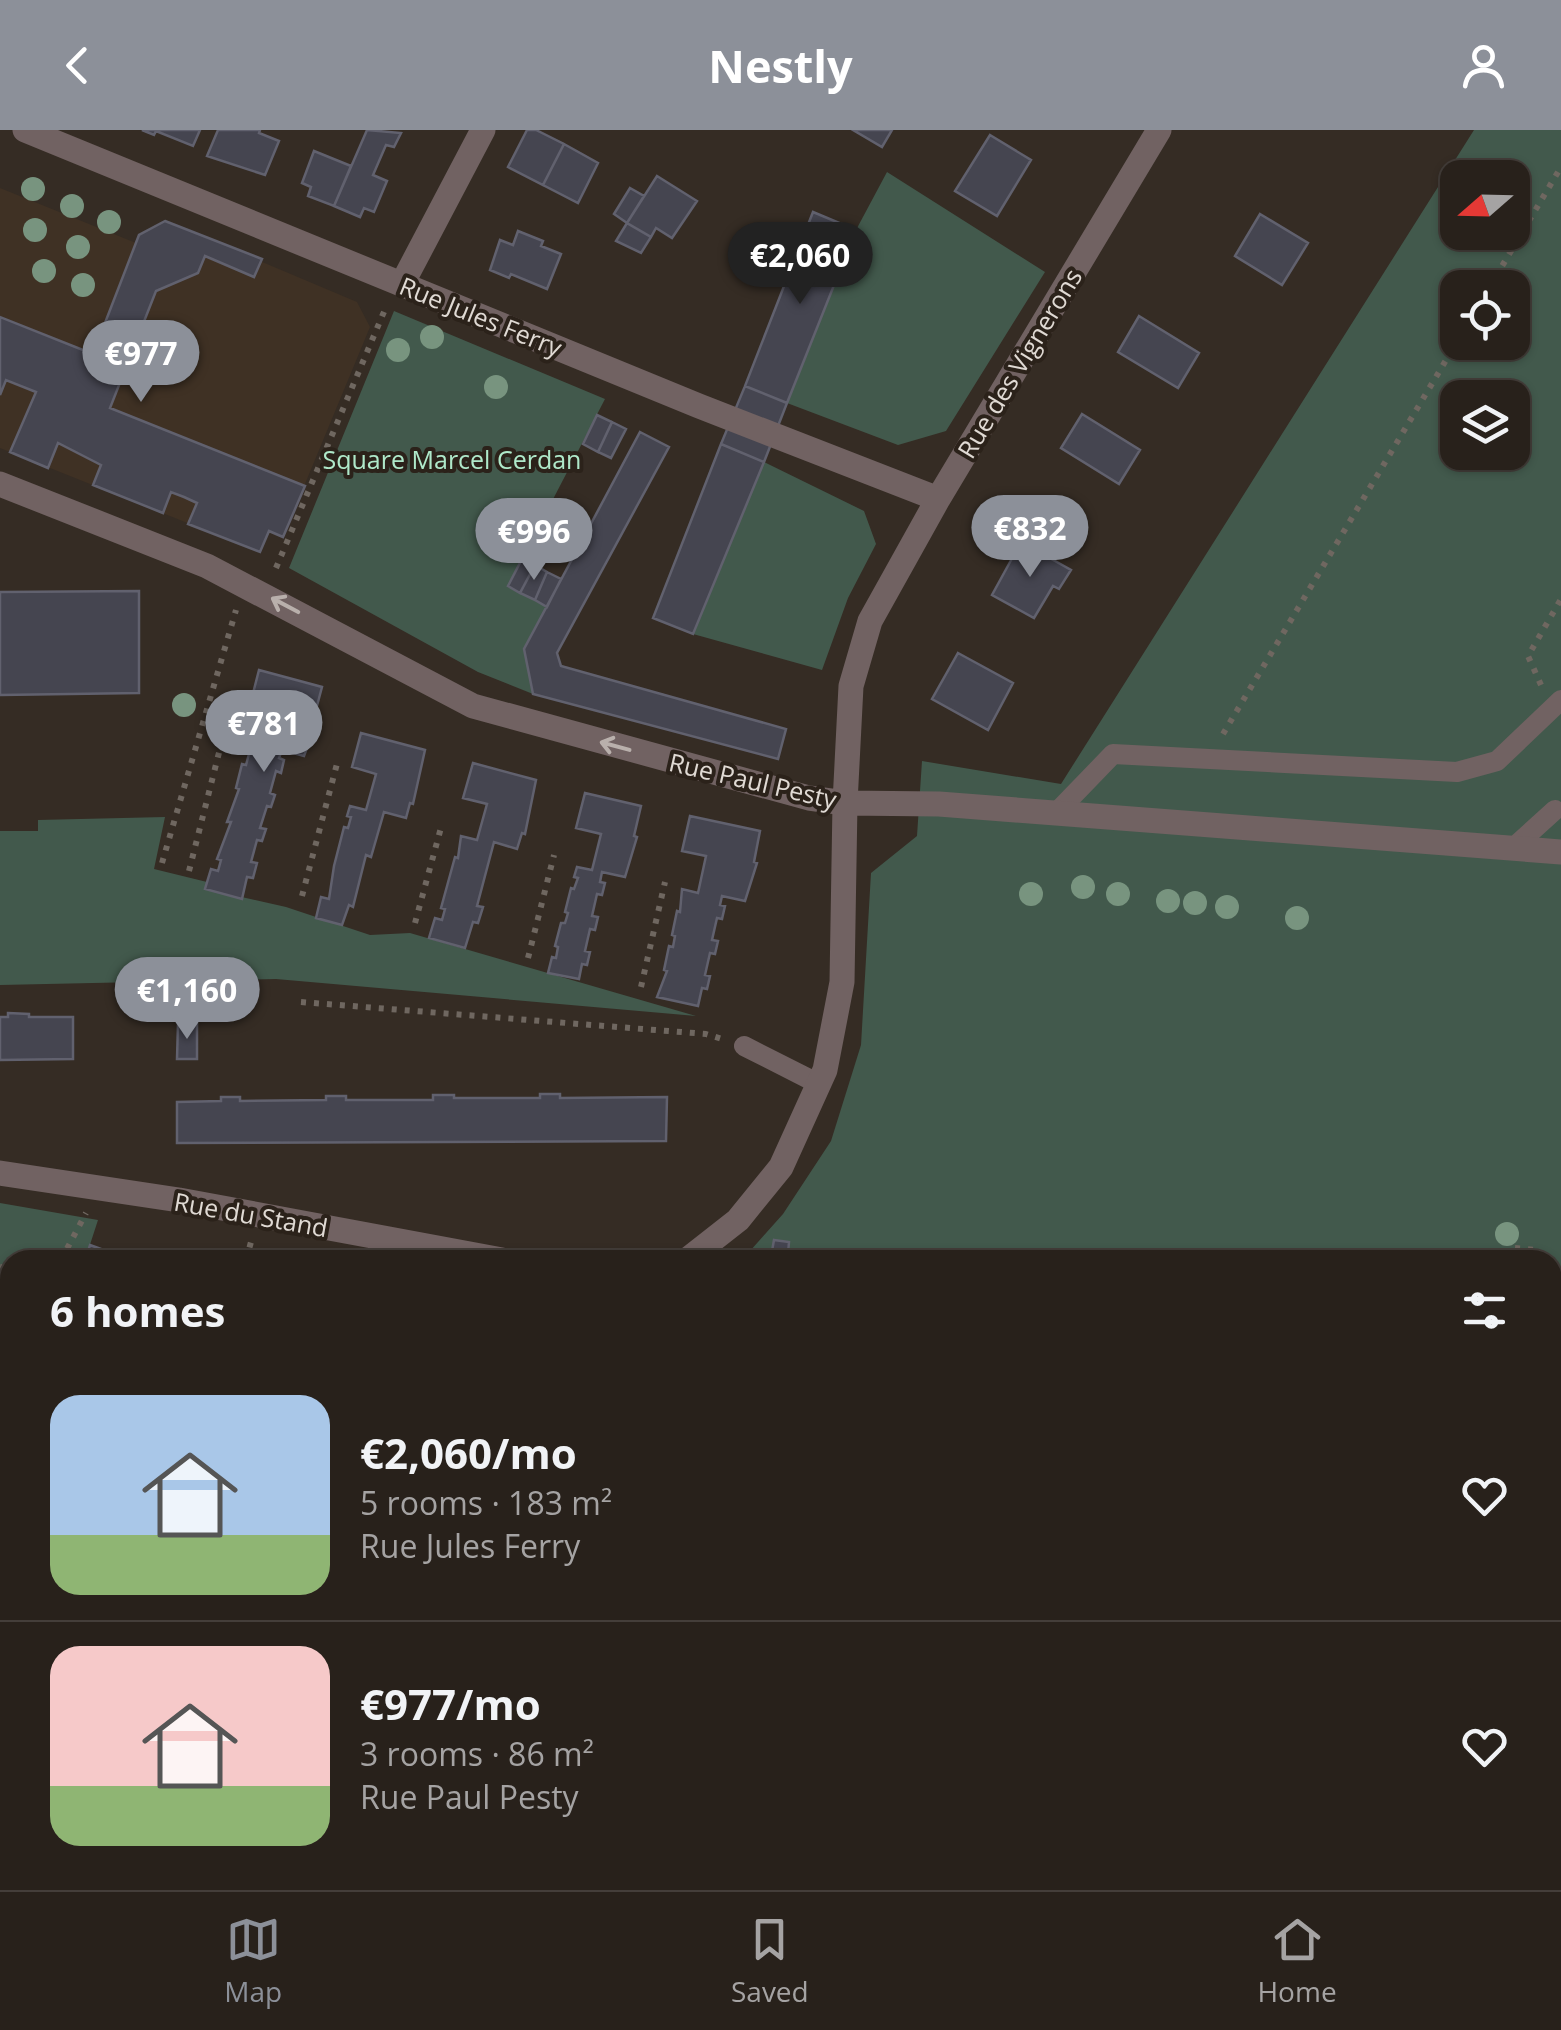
<!DOCTYPE html>
<html lang="en">
<head>
<meta charset="utf-8">
<style>
  body { margin:0; font-family:"Open Sans",sans-serif; background:#302924; color:#f1f3f6; height:100vh; display:flex; flex-direction:column; font-size:38px; white-space:nowrap }
  * { box-sizing:border-box; margin:0 }
  p { font-size:32px; color:#a5a3a3 }
  .icon { flex:none; width:55px; height:55px; fill:none; stroke:currentColor; stroke-width:2; stroke-linecap:round; stroke-linejoin:round }
  .map { position:relative; flex:1; overflow:hidden }
  .details { position:absolute; left:0px; top:1120px; width:1562px; height:640px; display:flex; flex-direction:column; background:#28211b; border-radius:30px 30px 0 0; box-shadow:0 2px 8px #0004,0 0 0 2px #443e3a }
  .details>* { flex:none }
  .needle { width:65px; rotate:250deg }
  .controls { position:absolute; left:1440px; top:30px; display:grid; gap:20px }
  .controls a { display:grid; place-items:center; width:90px; height:90px; border-radius:20px; background:#28211b; box-shadow:0 2px 8px #0004,0 0 0 2px #443e3a; font-size:50px }
  .price { position:absolute; translate:-50% -85px; padding:0 22px; border-radius:35px; background:#8c9099; color:#fff; font-size:32px; line-height:65px; filter:drop-shadow(0 2px 5px #0008) }
  .price::after { content:''; position:absolute; left:50%; top:60px; width:30px; height:22px; margin-left:-15px; background:inherit; clip-path:polygon(0 0,100% 0,50% 100%) }
  .price.selected { background:#222; color:#fff }
  ul { padding:0; list-style:none }
  li { display:flex; align-items:center; gap:30px; height:250px; padding:0 50px }
  li+li { border-top:2px solid #443e3a }
  li span { display:grid; place-items:center; flex:none; width:280px; height:200px; border-radius:30px; color:#555 }
  li>.icon { margin-inline-start:auto }
  span .icon { width:120px; height:120px; fill:#fffc; stroke-width:1 }
  li b { font-size:42px }
  h2 { display:flex; justify-content:space-between; align-items:center; height:120px; padding:0 50px; font-size:42px }
  header { display:flex; justify-content:space-between; align-items:center; height:130px; padding:0 50px; background:#8c9099; color:#fff; font-size:45px; font-weight:700 }
  .dock { display:flex; justify-content:space-around; align-items:center; height:140px; border-top:2px solid #443e3a; background:#28211b; font-size:28px; color:#a5a3a3 }
  .dock a { display:grid; justify-items:center; gap:5px }
  .dock .selected { color:#8c9099 }
  .map>svg:first-child { display:block }
  .built { fill:#3f3124 }
  .green { fill:#42594c; fill-rule:evenodd }
  .building { fill:#454550; stroke:#61616e; stroke-width:2.5 }
  .lines { fill:none; stroke-linecap:round; stroke-linejoin:round }
  .path { stroke:#6f6760; stroke-width:6; stroke-dasharray:5 8; stroke-linecap:butt }
  .service { stroke:#716262; stroke-width:20 }
  .minor { stroke:#716262; stroke-width:25 }
  .tree { fill:#78947f }
  .oneway { stroke:#b9b0ac }
  .labels { text-anchor:middle; dominant-baseline:central; stroke-width:8; stroke-linejoin:round; paint-order:stroke }
  .street-label { font-size:25px; fill:#e0dad4; stroke:#2b221a }
  .park-label { font-size:25px; fill:#afe9ca; stroke:#2b221a }
</style>
</head>
<body>
<header><svg class="icon" aria-label="back" viewBox="0 0 24 24"><path d="M15 5l-7 7 7 7"/></svg>Nestly<svg class="icon" aria-label="person" viewBox="0 0 24 24"><circle cx="12" cy="8" r="4"/><path d="M4 21q1-7 8-7t8 7"/></svg></header>
<div class="map">
<svg width="1561" height="1760" viewBox="0 0 1561 1760">
  <rect width="100%" height="100%" fill="#352c24"/>
  <path class="built" d="M 0,58 L 136,113 L 139,105 L 165,91 L 357,172 L 370,197 L 283,407 L 269,401 L 260,422 L 0,318 Z"/>
  <path class="green" d="M 1474,0 L 1561,0 L 1561,1760 L 421,1760 L 416,1750 L 1552,1750 L 1552,1130 L 742,1130 L 783,1084 L 831,1011 L 861,915 L 871,743 L 917,706 L 922,631 L 1061,654 ZM 1458,48 L 1512,48 L 1512,102 L 1458,102 ZM 1458,158 L 1512,158 L 1512,212 L 1458,212 ZM 1458,268 L 1512,268 L 1512,322 L 1458,322 Z
    M 887,42 L 1045,142 L 946,301 L 898,315 L 787,273 L 856,100 Z
    M 394,181 L 605,269 L 508,456 L 547,477 L 524,519 L 533,564 L 478,542 L 289,438 Z
    M 764,332 L 864,381 L 876,414 L 848,468 L 822,540 L 693,504 Z
    M 165,687 L 154,739 L 207,752 L 206,759 L 286,777 L 370,805 L 410,803 L 696,886 L 276,849 L 0,855 L 0,701 L 38,701 L 38,690 Z
    M 0,1073 L 98,1090 L 85,1130 L 10,1130 L 10,1253 L 0,1250 Z"/>
  <path class="building" d="M 142,0 L 200,0 L 193,16 L 156,1 L 154,5 Z
    M 218,0 L 260,0 L 259,3 L 279,11 L 265,45 L 207,26 Z
    M 367,0 L 401,3 L 394,17 L 386,15 L 373,45 L 387,51 L 374,82 L 364,78 L 360,87 L 334,76 Z
    M 527,0 L 536,0 L 564,14 L 543,55 L 508,37 Z
    M 853,0 L 892,0 L 882,17 Z
    M 990,5 L 1031,30 L 997,86 L 955,61 Z
    M 564,14 L 598,33 L 578,73 L 543,55 Z
    M 314,21 L 351,36 L 334,76 L 308,66 L 311,57 L 302,53 Z
    M 657,46 L 697,71 L 672,108 L 656,98 L 651,107 L 627,93 Z
    M 630,58 L 644,66 L 627,93 L 614,84 Z
    M 813,82 L 856,100 L 787,273 L 745,256 Z
    M 1260,84 L 1308,113 L 1282,155 L 1235,126 Z
    M 165,91 L 262,129 L 254,147 L 205,126 L 198,143 L 156,161 L 110,278 L 305,356 L 283,407 L 269,401 L 260,422 L 188,394 L 197,373 L 184,367 L 171,362 L 163,383 L 93,355 L 101,335 L 58,313 L 48,338 L 10,322 L 36,262 L 6,250 L 0,265 L 0,187 L 93,224 L 139,105 Z
    M 627,93 L 651,107 L 641,123 L 616,111 Z
    M 518,101 L 543,111 L 541,116 L 561,124 L 547,159 L 511,144 L 509,148 L 490,140 L 500,110 L 513,115 Z
    M 1139,186 L 1199,223 L 1178,258 L 1118,222 Z
    M 745,256 L 787,273 L 764,332 L 721,314 Z
    M 1082,284 L 1140,320 L 1119,354 L 1061,318 Z
    M 597,285 L 612,292 L 598,322 L 583,314 Z
    M 612,292 L 626,299 L 611,328 L 598,322 Z
    M 640,302 L 669,317 L 557,523 L 561,536 L 786,599 L 778,629 L 533,564 L 524,519 Z
    M 721,314 L 764,332 L 693,504 L 653,488 Z
    M 1021,412 L 1071,440 L 1059,459 L 1053,456 L 1034,488 L 992,465 Z
    M 522,429 L 535,435 L 520,463 L 508,456 Z
    M 535,435 L 547,442 L 535,470 L 520,463 Z
    M 547,442 L 561,449 L 547,477 L 535,470 Z
    M 139,461 L 139,563 L 0,565 L 0,462 Z
    M 958,523 L 1013,553 L 988,600 L 932,569 Z
    M 259,540 L 322,557 L 314,587 L 318,588 L 304,626 L 282,620 L 279,628 L 284,630 L 281,643 L 276,641 L 270,663 L 275,665 L 271,677 L 267,676 L 260,698 L 266,699 L 262,711 L 257,710 L 251,732 L 257,733 L 253,748 L 247,747 L 242,769 L 205,759 L 211,739 L 218,741 L 221,730 L 217,729 L 231,692 L 227,692 L 239,659 L 236,658 L 242,634 L 246,635 L 249,624 L 245,623 L 248,613 L 264,617 L 274,581 L 250,575 Z
    M 361,603 L 425,620 L 413,674 L 410,673 L 406,688 L 384,682 L 371,727 L 366,725 L 353,777 L 349,775 L 342,795 L 316,788 L 321,767 L 329,769 L 334,736 L 344,697 L 348,698 L 351,687 L 347,686 L 350,676 L 366,680 L 376,644 L 352,637 Z
    M 473,633 L 536,650 L 525,704 L 522,703 L 517,719 L 494,712 L 477,776 L 483,777 L 478,793 L 473,792 L 465,818 L 429,808 L 435,788 L 442,790 L 445,779 L 441,778 L 455,727 L 458,728 L 461,706 L 477,710 L 487,674 L 463,668 Z
    M 585,663 L 641,676 L 634,706 L 637,707 L 625,747 L 602,742 L 600,752 L 605,753 L 602,765 L 597,764 L 592,786 L 598,787 L 595,800 L 590,799 L 585,821 L 590,822 L 587,835 L 582,834 L 579,849 L 548,843 L 552,827 L 556,828 L 558,817 L 555,816 L 561,793 L 565,793 L 568,783 L 565,782 L 571,758 L 574,759 L 578,748 L 574,747 L 577,737 L 592,740 L 601,704 L 576,698 Z
    M 690,686 L 760,701 L 754,732 L 757,733 L 745,771 L 722,766 L 720,775 L 725,776 L 722,789 L 717,788 L 712,810 L 718,811 L 715,824 L 710,823 L 705,845 L 710,846 L 707,859 L 702,858 L 698,876 L 657,867 L 667,841 L 664,840 L 669,816 L 673,817 L 675,806 L 672,805 L 677,781 L 680,782 L 682,759 L 698,763 L 706,726 L 682,721 Z
    M 8,883 L 29,884 L 29,887 L 73,887 L 73,929 L 0,930 L 0,887 L 8,887 Z
    M 178,894 L 197,894 L 197,929 L 177,929 Z
    M 540,964 L 560,964 L 560,968 L 667,967 L 666,1011 L 177,1013 L 177,972 L 221,971 L 221,967 L 240,967 L 240,971 L 326,970 L 326,966 L 346,966 L 346,970 L 433,970 L 433,965 L 454,965 L 454,968 L 540,968 Z
    M 774,1110 L 789,1112 L 788,1123 L 772,1121 Z
    M 90,1115 L 131,1130 L 85,1130 Z
    M 766,1120 L 832,1129 L 832,1130 L 764,1130 Z
    M 0,1445 L 6,1452 L 10,1449 L 10,1527 L 0,1536 Z
    M 10,1736 L 10,1750 L 46,1750 L 50,1760 L 0,1760 L 0,1741 Z"/>
  <g class="lines">
    <path class="path" d="M 1489,158 L 1561,37
      M 276,438 L 386,177
      M 1541,555 L 1528,526 L 1561,469
      M 1223,604 L 1458,210
      M 162,733 L 236,480
      M 189,741 L 225,599
      M 302,766 L 338,630
      M 415,793 L 442,694
      M 528,828 L 554,725
      M 641,857 L 665,752
      M 301,872 L 706,904 L 722,909
      M 1515,1118 L 1537,1120
      M 61,1130 L 86,1083
      M 246,1130 L 251,1112
      M 0,1137 L 10,1139
      M 1552,1245 L 1561,1247
      M 1552,1653 L 1561,1667
      M 1552,1740 L 1561,1729
      M 1540,1756 L 1545,1750
      M 1282,1760 L 1292,1750"/>
    <path class="service" d="M 1056,683 L 1113,624 L 1457,642 L 1497,631 L 1561,570
      M 1512,719 L 1555,680
      M 744,916 L 819,954
      M 1552,1482 L 1561,1475"/>
    <path class="minor" d="M 25,0 L 699,276 L 938,369
      M 402,154 L 483,0
      M 0,354 L 207,436 L 473,576 L 809,668 L 845,673 L 939,674 L 1561,722
      M 0,1043 L 179,1070 L 502,1130
      M 687,1130 L 738,1090 L 781,1037 L 825,940 L 842,852 L 845,673 L 851,556 L 870,491 L 938,369 L 1159,0
      M 0,1603 L 10,1594"/>
  </g>
  <g class="tree">
    <circle cx="33" cy="59" r="12"/>
    <circle cx="72" cy="76" r="12"/>
    <circle cx="109" cy="92" r="12"/>
    <circle cx="35" cy="100" r="12"/>
    <circle cx="78" cy="117" r="12"/>
    <circle cx="44" cy="141" r="12"/>
    <circle cx="83" cy="155" r="12"/>
    <circle cx="432" cy="207" r="12"/>
    <circle cx="398" cy="220" r="12"/>
    <circle cx="496" cy="257" r="12"/>
    <circle cx="184" cy="575" r="12"/>
    <circle cx="1083" cy="757" r="12"/>
    <circle cx="1031" cy="764" r="12"/>
    <circle cx="1118" cy="764" r="12"/>
    <circle cx="1168" cy="771" r="12"/>
    <circle cx="1195" cy="773" r="12"/>
    <circle cx="1227" cy="777" r="12"/>
    <circle cx="1297" cy="788" r="12"/>
    <circle cx="1507" cy="1104" r="12"/>
  </g>
  <defs><path id="oneway-shaft" d="M-6 0H5M1.5-3L5.5 0L1.5 3" fill="none" stroke-width="1.6" stroke-linecap="round" stroke-linejoin="round" transform="scale(2.5)"/></defs>
  <g class="oneway">
    <use href="#oneway-shaft" transform="translate(285 475) rotate(-152)"/>
    <use href="#oneway-shaft" transform="translate(615 616) rotate(-165)"/>
  </g>
  <g class="labels">
    <g class="street-label">
      <text transform="translate(481 186) rotate(22)">Rue Jules Ferry</text>
      <text transform="translate(1019 233) rotate(-59)">Rue des Vignerons</text>
      <text transform="translate(753 650) rotate(13)">Rue Paul Pesty</text>
      <text transform="translate(251 1084) rotate(10)">Rue du Stand</text>
    </g>
    <g class="park-label">
      <text x="452" y="329">Square Marcel Cerdan</text>
    </g>
  </g>
</svg>
<div class="controls">
<a><svg class="needle" viewBox="-14 -14 28 28"><path d="M0-13l5 13h-10z" fill="#e53935"/><path d="M0 13l5-13h-10z" fill="#a5a3a3"/></svg></a>
<a><svg class="icon" aria-label="locate" viewBox="0 0 24 24"><circle cx="12" cy="12" r="6"/><path d="M12 2v4M12 18v4M2 12h4M18 12h4"/></svg></a>
<a><svg class="icon" aria-label="layers" viewBox="0 0 24 24"><path d="M12 4l9 5-9 5-9-5zM3 14l9 5 9-5"/></svg></a>
</div>
<b class="price selected" style="left:800px;top:177px">€2,060</b>
<b class="price" style="left:141px;top:275px">€977</b>
<b class="price" style="left:1030px;top:450px">€832</b>
<b class="price" style="left:534px;top:453px">€996</b>
<b class="price" style="left:264px;top:645px">€781</b>
<b class="price" style="left:187px;top:912px">€1,160</b>
<section class="details">
<h2>6 homes<svg class="icon" aria-label="filters" viewBox="0 0 24 24"><path d="M4 7h16M4 17h16"/><circle cx="9" cy="7" r="2"/><circle cx="15" cy="17" r="2"/></svg></h2>
<ul>
<li><span style="background:linear-gradient(#a9c7e8 70%,#8fb573 0)"><svg class="icon" aria-label="home" viewBox="0 0 24 24"><path d="M3 11l9-7 9 7M6 9v11h12V9"/></svg></span><div><b>€2,060/mo</b><p>5 rooms · 183 m²</p><p>Rue Jules Ferry</p></div><svg class="icon" aria-label="heart" viewBox="0 0 24 24"><path d="M12 20l-8-8c-3-5 5-10 8-4 3-6 11-1 8 4z"/></svg></li>
<li><span style="background:linear-gradient(#f6c9c9 70%,#8fb573 0)"><svg class="icon" aria-label="home" viewBox="0 0 24 24"><path d="M3 11l9-7 9 7M6 9v11h12V9"/></svg></span><div><b>€977/mo</b><p>3 rooms · 86 m²</p><p>Rue Paul Pesty</p></div><svg class="icon" aria-label="heart" viewBox="0 0 24 24"><path d="M12 20l-8-8c-3-5 5-10 8-4 3-6 11-1 8 4z"/></svg></li>
</ul>
</section>
</div>
<nav class="dock">
<a class="selected"><svg class="icon" aria-label="map" viewBox="0 0 24 24"><path d="M3 6l6-2 6 2 6-2v14l-6 2-6-2-6 2zM9 4v14M15 6v14"/></svg>Map</a>
<a><svg class="icon" aria-label="saved" viewBox="0 0 24 24"><path d="M7 4h10v16l-5-4-5 4z"/></svg>Saved</a>
<a><svg class="icon" aria-label="home" viewBox="0 0 24 24"><path d="M3 11l9-7 9 7M6 9v11h12V9"/></svg>Home</a>
</nav>
</body>
</html>
